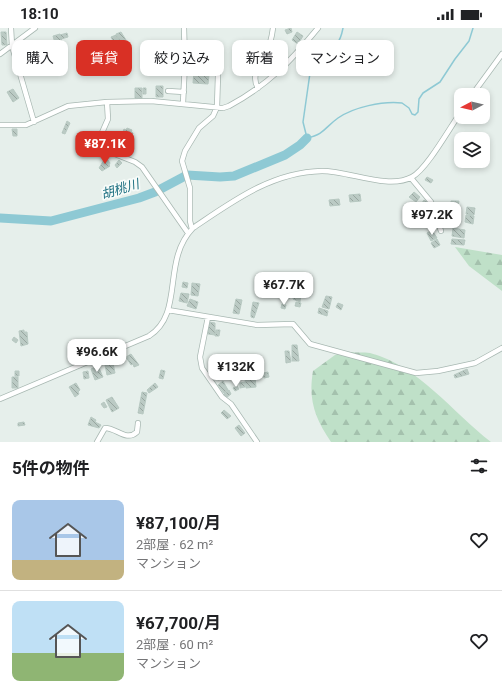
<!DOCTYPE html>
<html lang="ja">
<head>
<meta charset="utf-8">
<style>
  body { margin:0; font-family:Roboto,"Noto Sans JP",sans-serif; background:#f6f6f6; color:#202124; height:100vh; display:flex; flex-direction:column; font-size:15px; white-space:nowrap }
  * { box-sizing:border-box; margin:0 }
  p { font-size:13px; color:#757577 }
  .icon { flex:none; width:22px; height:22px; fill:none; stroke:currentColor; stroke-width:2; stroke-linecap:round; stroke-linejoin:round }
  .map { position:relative; height:414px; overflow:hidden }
  .drawer { display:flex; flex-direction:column; background:#fff; flex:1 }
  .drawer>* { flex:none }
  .guide { position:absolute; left:12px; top:12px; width:478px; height:36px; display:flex; gap:8px }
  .needle { width:26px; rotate:263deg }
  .controls { position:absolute; left:454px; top:60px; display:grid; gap:8px }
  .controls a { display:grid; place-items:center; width:36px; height:36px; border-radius:8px; background:#fff; box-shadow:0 2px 6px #0003; font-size:20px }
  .price { position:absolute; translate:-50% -34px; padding:0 9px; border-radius:8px; background:#fff; color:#222; font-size:13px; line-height:26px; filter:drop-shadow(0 1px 2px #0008) }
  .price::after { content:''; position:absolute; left:50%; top:24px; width:12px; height:9px; margin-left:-6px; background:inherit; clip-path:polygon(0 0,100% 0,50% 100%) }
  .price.current { background:#d93025; color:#fff }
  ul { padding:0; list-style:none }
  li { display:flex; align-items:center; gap:12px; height:100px; padding:0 12px }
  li+li { border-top:1px solid #e0e0e0 }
  li span { display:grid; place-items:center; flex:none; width:112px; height:80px; border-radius:8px; color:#555 }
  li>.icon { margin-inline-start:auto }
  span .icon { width:48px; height:48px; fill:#fffc; stroke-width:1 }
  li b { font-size:17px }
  h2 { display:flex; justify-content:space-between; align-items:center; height:48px; padding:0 12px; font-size:17px }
  .tag { padding:0 14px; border-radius:8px; background:#fff; box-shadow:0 2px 6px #0003; font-size:14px; line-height:36px }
  .tag.current { background:#d93025; color:#fff }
  .status { display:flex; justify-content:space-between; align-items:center; height:28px; padding:0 20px; background:#fff; direction:ltr }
  .status svg { height:11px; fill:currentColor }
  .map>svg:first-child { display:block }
  .forest { fill:url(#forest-firs) }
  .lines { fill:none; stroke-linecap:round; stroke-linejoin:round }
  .stream { stroke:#8ec9d4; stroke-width:1.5 }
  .river { stroke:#8ec9d4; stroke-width:9 }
  .building { fill:url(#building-back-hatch); stroke:#b8c9c2 }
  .street-casing { stroke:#a8b8b2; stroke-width:6 }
  .street { stroke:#fff; stroke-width:4.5 }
  .labels { text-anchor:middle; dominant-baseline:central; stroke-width:3.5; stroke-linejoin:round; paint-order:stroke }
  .water-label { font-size:13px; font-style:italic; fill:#1c6f80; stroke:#f7fbf9 }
</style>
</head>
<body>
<div class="status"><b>18:10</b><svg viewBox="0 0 49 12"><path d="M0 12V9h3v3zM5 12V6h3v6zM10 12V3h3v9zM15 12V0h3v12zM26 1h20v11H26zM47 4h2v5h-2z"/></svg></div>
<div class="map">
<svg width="502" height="414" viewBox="0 0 502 414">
  <defs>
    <pattern id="forest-firs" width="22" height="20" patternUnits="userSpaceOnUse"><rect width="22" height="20" fill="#bfe0c8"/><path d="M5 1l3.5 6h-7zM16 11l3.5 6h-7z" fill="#a4c1ad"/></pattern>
    <pattern id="building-back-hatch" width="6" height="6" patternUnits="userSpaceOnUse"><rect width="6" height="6" fill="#bbcac4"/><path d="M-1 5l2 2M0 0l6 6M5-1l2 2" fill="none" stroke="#98a6a0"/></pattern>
  </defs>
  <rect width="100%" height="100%" fill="#e6efeb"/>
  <path class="forest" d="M 455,219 L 502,227 L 502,263 L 469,238 Z
    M 351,324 C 357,325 364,324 370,325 C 419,338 452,384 491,414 L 331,414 C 315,390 308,372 313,343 L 335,327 Z"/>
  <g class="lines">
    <path class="stream" d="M 343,0 C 338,27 324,20 311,38 L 303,94 L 307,110 C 325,106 324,100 338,90 C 354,79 382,73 402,75 L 409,80 L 412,86 L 415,87 L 418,84 L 419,71 L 423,65 L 440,54 L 455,31 L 469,13 L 473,0"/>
    <path class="river" d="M 0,190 L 51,193 L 139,170 L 155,164 L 187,147 L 220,149 L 234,148 L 285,127 L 300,117 L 307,110"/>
  </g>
  <path class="building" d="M 291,0 L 292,4 L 287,6 L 285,2 Z
    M 1,4 L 6,4 L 7,17 L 2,17 Z
    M 121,4 L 126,12 L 121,15 L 116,6 Z
    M 297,4 L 303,8 L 298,16 L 292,12 Z
    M 67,5 L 68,9 L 61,11 L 60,7 Z
    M 60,6 L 62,13 L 55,15 L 53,8 Z
    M 116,7 L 121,16 L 116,18 L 111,9 Z
    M 25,13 L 29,19 L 22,24 L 18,18 Z
    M 49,13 L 53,22 L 48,24 L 44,14 Z
    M 42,18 L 45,27 L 40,29 L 36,20 Z
    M 57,19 L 58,24 L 54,25 L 53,20 Z
    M 29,24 L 30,31 L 24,32 L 25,25 Z
    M 207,27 L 207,41 L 200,41 L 200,28 Z
    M 66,34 L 67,40 L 61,41 L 60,35 Z
    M 30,35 L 32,46 L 27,47 L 25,36 Z
    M 44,35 L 47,45 L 41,46 L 37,36 Z
    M 194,43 L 203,43 L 202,47 L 209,47 L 208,56 L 193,55 Z
    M 156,58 L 163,58 L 163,69 L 156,69 Z
    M 135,60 L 142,60 L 142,70 L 135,70 Z
    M 143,60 L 146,60 L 146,66 L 143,66 Z
    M 13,61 L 19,70 L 13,74 L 7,64 Z
    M 67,93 L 70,95 L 65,106 L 62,105 Z
    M 127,100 L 132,102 L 131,104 L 133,105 L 127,120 L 118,116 L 124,101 L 126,102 Z
    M 12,101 L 17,101 L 17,108 L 13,108 Z
    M 107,131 L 110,135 L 109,137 L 110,138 L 102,143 L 99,140 L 104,132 Z
    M 119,132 L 122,135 L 117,140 L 115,137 Z
    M 427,149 L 433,152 L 431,155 L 425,152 Z
    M 414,164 L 420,169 L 416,174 L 409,169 Z
    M 360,166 L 361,173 L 350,174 L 349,167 Z
    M 339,171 L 340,177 L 330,178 L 329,172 Z
    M 424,172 L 427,174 L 423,180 L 420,178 Z
    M 451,173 L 459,173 L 458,178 L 451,178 Z
    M 467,179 L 475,180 L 474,187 L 466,186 Z
    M 418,186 L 428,193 L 423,199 L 414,192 Z
    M 466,187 L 474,188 L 473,196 L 465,194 Z
    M 429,193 L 432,195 L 428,200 L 425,198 Z
    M 453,200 L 465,202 L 464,210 L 452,208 Z
    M 432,202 L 437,210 L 431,213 L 427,205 Z
    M 437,211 L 440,217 L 434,220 L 431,215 Z
    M 452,211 L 465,212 L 464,217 L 451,216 Z
    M 293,249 L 298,251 L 296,257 L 291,256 Z
    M 302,249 L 309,251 L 305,264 L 298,262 Z
    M 183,254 L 188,255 L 187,260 L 182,259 Z
    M 192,255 L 200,256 L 198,268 L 191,267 Z
    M 287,260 L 293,262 L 290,270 L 284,269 Z
    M 295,264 L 301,266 L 300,274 L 293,271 Z
    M 181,265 L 189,266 L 187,275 L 179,273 Z
    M 326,268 L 332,269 L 329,281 L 322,279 Z
    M 190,271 L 198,274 L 196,281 L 187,278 Z
    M 236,271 L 242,272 L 239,286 L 233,285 Z
    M 253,274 L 259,275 L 254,290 L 251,289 L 251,285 Z
    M 296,274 L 301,275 L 300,279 L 295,278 Z
    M 338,275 L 343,277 L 341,282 L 336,279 Z
    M 282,276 L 286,277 L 285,281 L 281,280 Z
    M 319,280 L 328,283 L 327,288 L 318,285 Z
    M 209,294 L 215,295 L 215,307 L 208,306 Z
    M 24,302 L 24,304 L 27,304 L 28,316 L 21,318 L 19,303 Z
    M 216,302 L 220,302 L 219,308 L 215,308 Z
    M 14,309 L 18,312 L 16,315 L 12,312 Z
    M 292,317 L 297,317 L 299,333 L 292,333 Z
    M 285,323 L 289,323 L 291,334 L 286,335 Z
    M 131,326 L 139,337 L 134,339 L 133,336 L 131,337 L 126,329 Z
    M 113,335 L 115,345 L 107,347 L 105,337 Z
    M 98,338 L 103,349 L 95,352 L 91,341 Z
    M 216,340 L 219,346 L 212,350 L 209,343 Z
    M 231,341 L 232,346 L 229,346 L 228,342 Z
    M 467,341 L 469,346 L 455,350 L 454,347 Z
    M 161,342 L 165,343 L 163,351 L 159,350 Z
    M 15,343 L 19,343 L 19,348 L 15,348 Z
    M 88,343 L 89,350 L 84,351 L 83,344 Z
    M 268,344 L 269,349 L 264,350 L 263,345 Z
    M 223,346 L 225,349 L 218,352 L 216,349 Z
    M 12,349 L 18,349 L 18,360 L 12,360 Z
    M 255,349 L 256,359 L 246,360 L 245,350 Z
    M 223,353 L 228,362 L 224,365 L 218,357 Z
    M 245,354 L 245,359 L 240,360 L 240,355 Z
    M 76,355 L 80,362 L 78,364 L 79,366 L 75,369 L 69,359 Z
    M 155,355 L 158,359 L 149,365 L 147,362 Z
    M 237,358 L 239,361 L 235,363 L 233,360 Z
    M 229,362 L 231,366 L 226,370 L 224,366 Z
    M 142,364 L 147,365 L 143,386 L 138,385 Z
    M 112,369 L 119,380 L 112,384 L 106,372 Z
    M 104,374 L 107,379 L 104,380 L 101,376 Z
    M 224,382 L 231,388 L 227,391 L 221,385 Z
    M 91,389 L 96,392 L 95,394 L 101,397 L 99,400 L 88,397 Z
    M 24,394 L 25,397 L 18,398 L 18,395 Z
    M 239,397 L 245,405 L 241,408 L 235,400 Z"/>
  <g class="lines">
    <defs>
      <path id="street" d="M 11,0 L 12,18 L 34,94
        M 0,26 L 35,0
        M 17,34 L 35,33 L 62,26
        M 258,60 C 250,47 261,36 266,25 C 270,17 272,8 273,0
        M 168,63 L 184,64
        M 472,67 L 502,26
        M 107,74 L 108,91 L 97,116 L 97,119 L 135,134 L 142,139 L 188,205
        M 183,75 L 185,34 L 184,0
        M 0,97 L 26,97 L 68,78 L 107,74 L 151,73 L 223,80 L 229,78 C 268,57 290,34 318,0
        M 411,150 L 431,174 L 441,203
        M 192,201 L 190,193 L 190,160 L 182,133 L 185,123 L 199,100 L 213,88 L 217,79 L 218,47 L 214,40
        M 168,282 L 257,297 L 293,296 L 310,316 L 416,345 L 438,343 L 475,335 L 502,320
        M 208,289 L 200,329 L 202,340 L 222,369 L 231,376 L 257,414
        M 0,371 L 149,308 C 185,285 161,233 193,200 C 233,173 272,144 322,143 C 350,143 388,162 412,149 C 427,141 450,99 461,84
        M 97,414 L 105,400 C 117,400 126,414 137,404 L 138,395"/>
    </defs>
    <use href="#street" class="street-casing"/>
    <use href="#street" class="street"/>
  </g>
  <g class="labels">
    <g class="water-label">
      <text transform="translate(120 161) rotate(-17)">胡桃川</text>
    </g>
  </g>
</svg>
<div class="controls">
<a><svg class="needle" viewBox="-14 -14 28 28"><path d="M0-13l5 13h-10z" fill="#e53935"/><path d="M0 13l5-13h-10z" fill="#757577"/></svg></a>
<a><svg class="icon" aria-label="layers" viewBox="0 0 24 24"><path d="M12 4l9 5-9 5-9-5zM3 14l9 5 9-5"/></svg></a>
</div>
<b class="price current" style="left:105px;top:137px">¥87.1K</b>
<b class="price" style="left:432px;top:208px">¥97.2K</b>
<b class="price" style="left:284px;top:278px">¥67.7K</b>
<b class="price" style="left:97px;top:345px">¥96.6K</b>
<b class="price" style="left:236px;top:360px">¥132K</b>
<div class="guide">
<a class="tag">購入</a>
<a class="tag current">賃貸</a>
<a class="tag">絞り込み</a>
<a class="tag">新着</a>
<a class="tag">マンション</a>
</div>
</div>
<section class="drawer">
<h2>5件の物件<svg class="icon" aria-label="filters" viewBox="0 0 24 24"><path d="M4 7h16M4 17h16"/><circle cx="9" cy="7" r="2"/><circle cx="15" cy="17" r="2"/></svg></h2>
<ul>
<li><span style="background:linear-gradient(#a9c7e8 75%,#c2b280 0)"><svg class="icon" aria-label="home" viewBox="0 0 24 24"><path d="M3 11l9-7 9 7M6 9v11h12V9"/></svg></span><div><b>¥87,100/月</b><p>2部屋 · 62 m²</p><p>マンション</p></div><svg class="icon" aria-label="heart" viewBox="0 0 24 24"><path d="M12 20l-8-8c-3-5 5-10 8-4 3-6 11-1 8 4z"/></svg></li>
<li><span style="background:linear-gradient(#bfe0f5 65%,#8fb573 0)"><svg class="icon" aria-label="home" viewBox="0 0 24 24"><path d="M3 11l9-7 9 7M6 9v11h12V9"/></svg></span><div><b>¥67,700/月</b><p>2部屋 · 60 m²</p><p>マンション</p></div><svg class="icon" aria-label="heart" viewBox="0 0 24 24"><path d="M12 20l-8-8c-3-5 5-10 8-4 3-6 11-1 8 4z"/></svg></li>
</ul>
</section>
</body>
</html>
